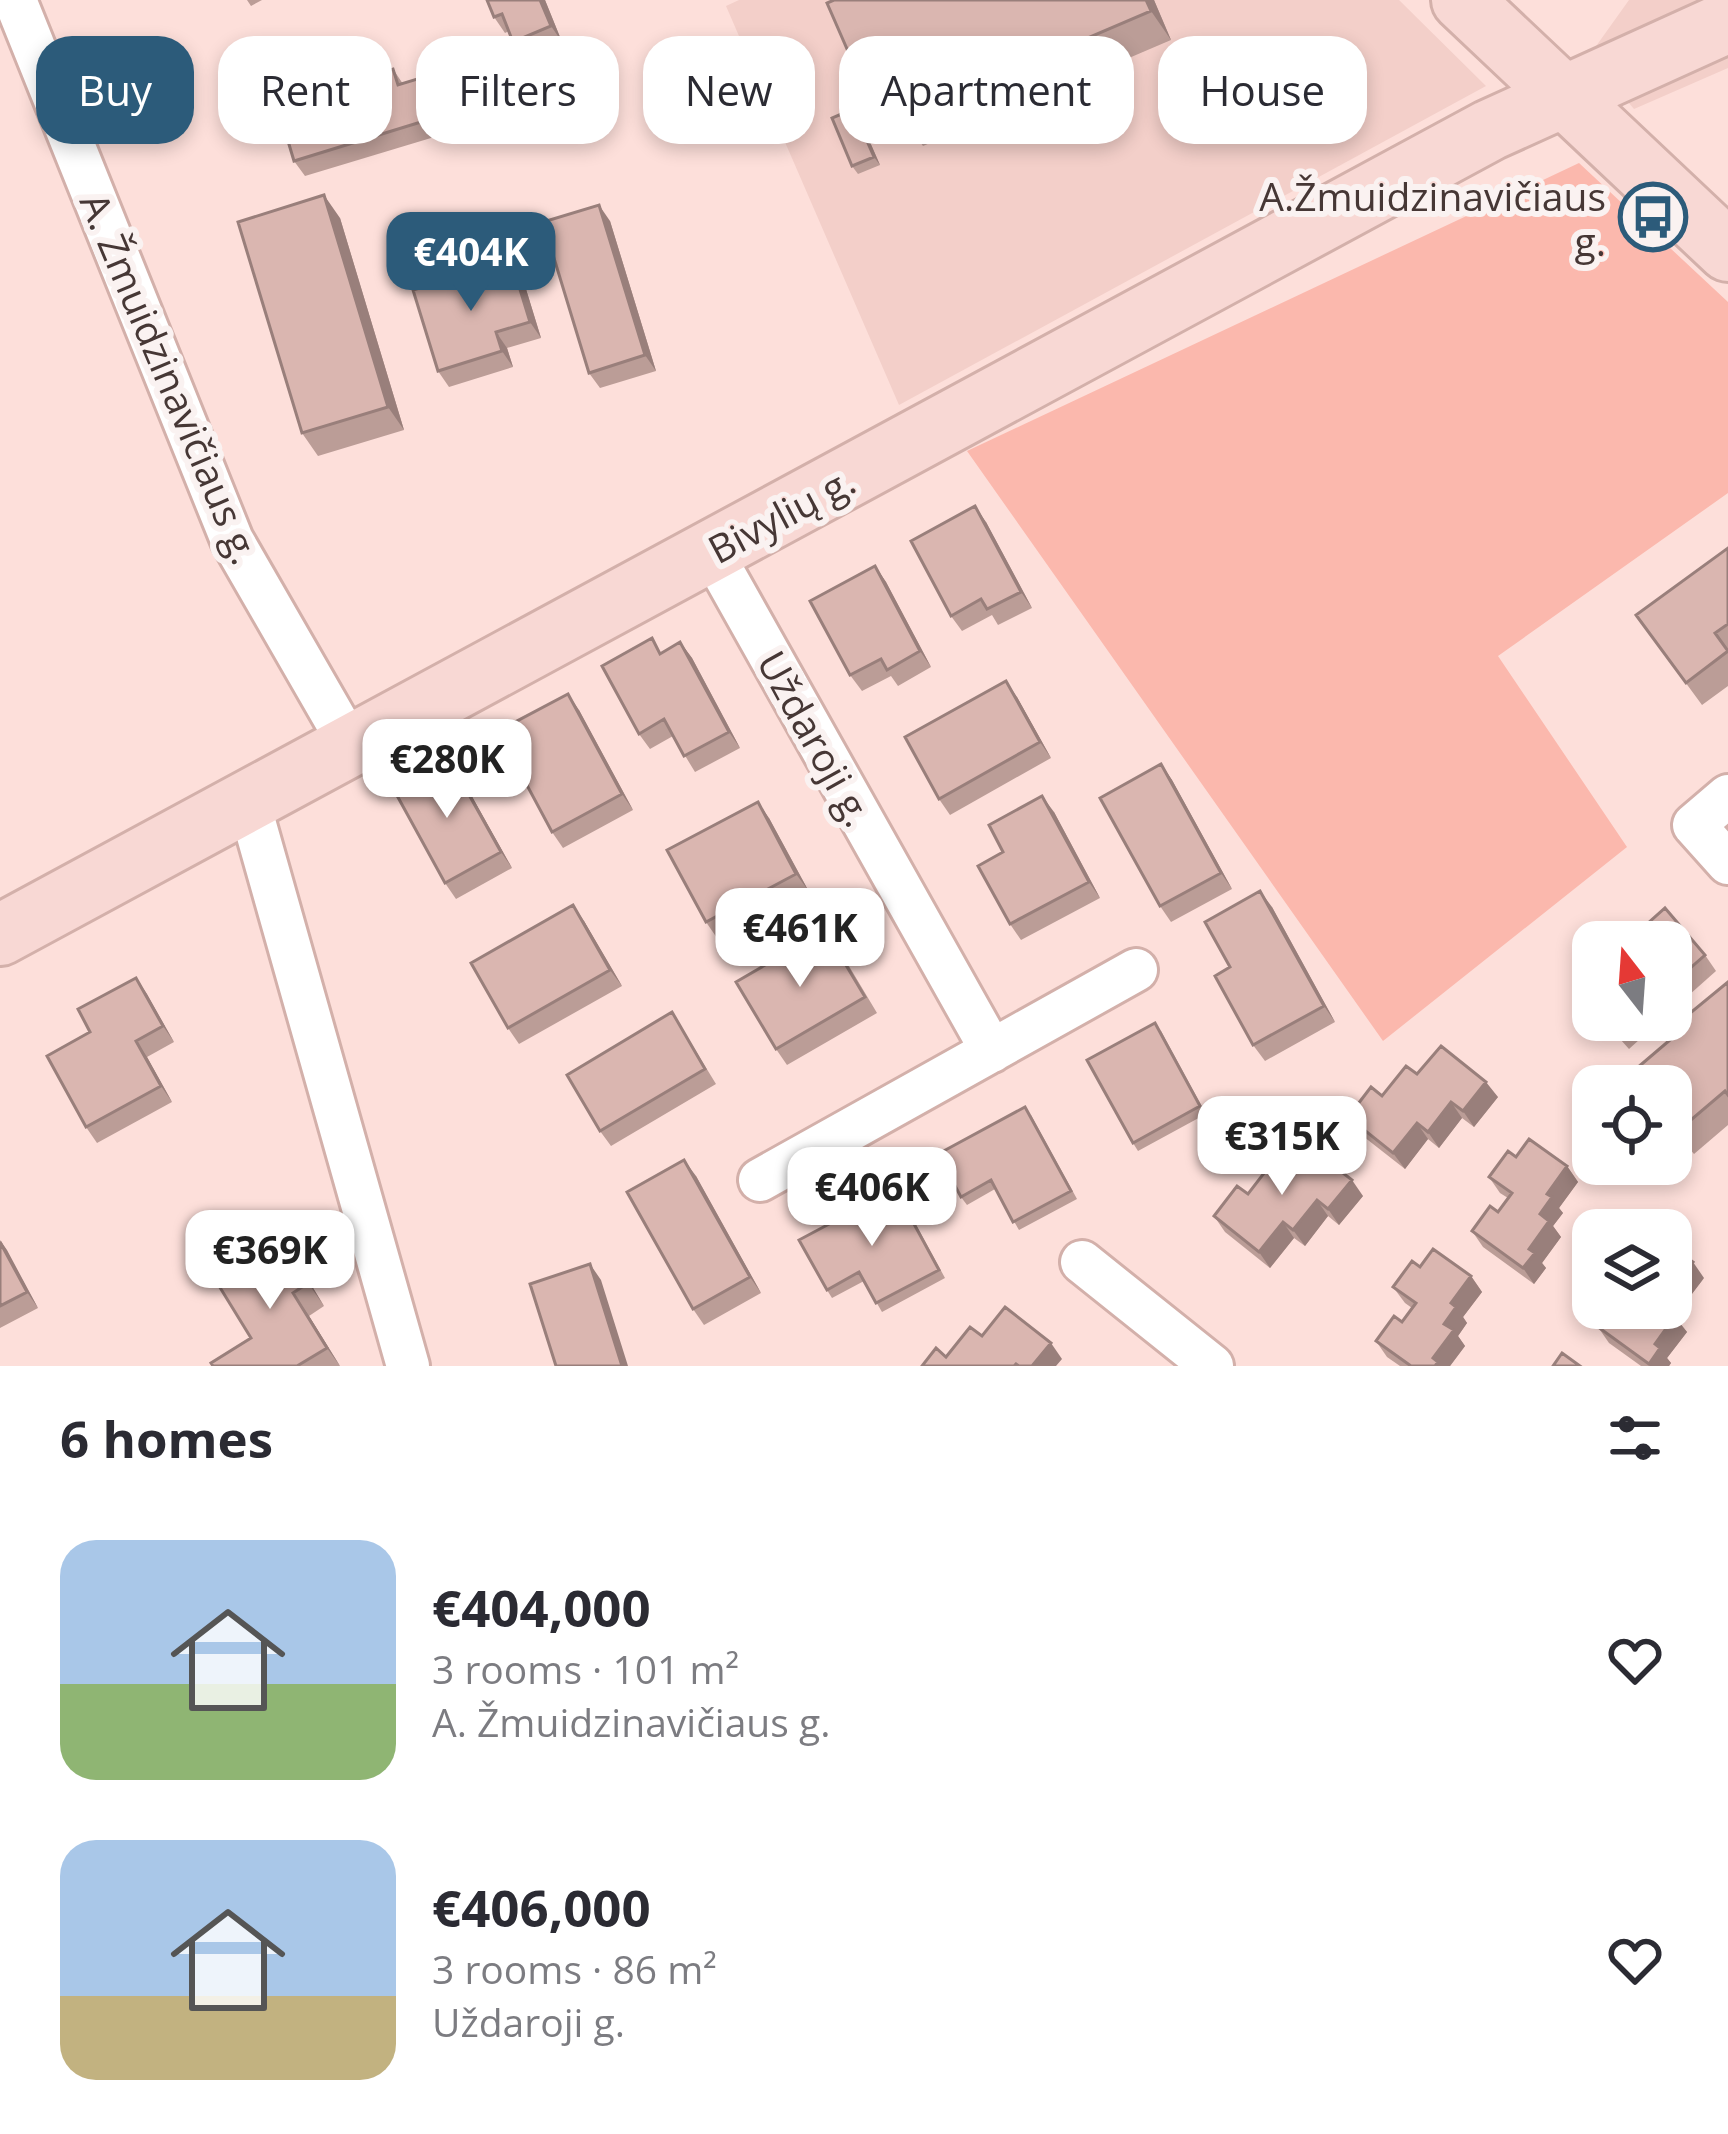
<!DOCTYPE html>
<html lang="en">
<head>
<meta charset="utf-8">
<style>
  body { margin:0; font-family:"Open Sans",sans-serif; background:#f2f2f3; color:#2b2b33; height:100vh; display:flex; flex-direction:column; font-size:45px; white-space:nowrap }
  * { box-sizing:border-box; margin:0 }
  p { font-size:39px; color:#7c7c81 }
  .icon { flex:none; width:66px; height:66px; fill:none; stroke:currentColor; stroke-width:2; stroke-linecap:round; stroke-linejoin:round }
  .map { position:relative; height:1366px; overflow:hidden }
  .sheet { display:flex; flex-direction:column; background:#fff; flex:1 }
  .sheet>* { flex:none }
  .guide { position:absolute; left:36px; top:36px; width:1656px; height:108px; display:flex; gap:24px }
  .needle { width:78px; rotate:343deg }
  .buttons { position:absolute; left:1572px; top:921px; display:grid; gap:24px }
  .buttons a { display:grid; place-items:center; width:120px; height:120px; border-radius:24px; background:#fff; box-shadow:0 6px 18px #0003; font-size:60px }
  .price { position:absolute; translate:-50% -102px; padding:0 27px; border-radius:24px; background:#fff; color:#222; font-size:39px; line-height:78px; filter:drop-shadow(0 3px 6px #0008) }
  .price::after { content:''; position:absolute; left:50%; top:72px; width:36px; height:27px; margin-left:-18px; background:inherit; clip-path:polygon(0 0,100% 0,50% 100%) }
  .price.active { background:#2c5b7a; color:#fff }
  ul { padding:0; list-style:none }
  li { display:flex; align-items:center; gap:36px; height:300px; padding:0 60px }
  li span { display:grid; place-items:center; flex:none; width:336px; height:240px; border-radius:36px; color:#555 }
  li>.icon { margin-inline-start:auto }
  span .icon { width:144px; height:144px; fill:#fffc; stroke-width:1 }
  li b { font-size:51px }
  h2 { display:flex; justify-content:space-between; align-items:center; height:144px; padding:0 60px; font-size:51px }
  .tag { padding:0 42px; border-radius:36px; background:#fff; box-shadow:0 6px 18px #0003; font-size:42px; line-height:108px }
  .tag.active { background:#2c5b7a; color:#fff }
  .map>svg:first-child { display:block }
  .built { fill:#f3cfc9 }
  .green { fill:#fbb8ad }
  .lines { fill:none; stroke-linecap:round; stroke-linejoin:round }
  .street-casing { stroke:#d3b0aa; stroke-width:48 }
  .secondary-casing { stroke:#d3b0aa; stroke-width:66 }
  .street { stroke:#fff; stroke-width:42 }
  .secondary { stroke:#f8d8d4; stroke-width:60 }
  .wall { fill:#bb9d97 }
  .shaded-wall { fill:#997f7b }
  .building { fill:#dab6b0; stroke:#997f7b; stroke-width:3 }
  .labels { text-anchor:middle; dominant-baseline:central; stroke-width:12; stroke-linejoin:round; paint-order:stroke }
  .poi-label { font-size:39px; fill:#463735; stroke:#faf2f1; text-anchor:end }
  .street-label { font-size:39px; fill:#463735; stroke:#faf2f1 }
</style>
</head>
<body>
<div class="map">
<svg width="1728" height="1366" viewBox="0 0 1728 1366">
  <rect width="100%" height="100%" fill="#fddfda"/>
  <path class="built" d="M 739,0 L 1399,0 L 1486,86 L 899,405 L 726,6 Z
    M 1629,0 L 1728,0 L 1728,68 L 1634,109 L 1589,56 Z"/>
  <path class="green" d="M 1579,163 L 1728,302 L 1728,493 L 1498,656 L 1627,847 L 1383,1041 L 967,451 Z"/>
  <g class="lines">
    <defs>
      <path id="street" d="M 15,0 L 232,540 L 350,745
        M 711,551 L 992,1051
        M 1728,796 L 1694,825 L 1728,863
        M 248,800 L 408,1366
        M 760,1180 L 1136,970
        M 1082,1262 L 1212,1366"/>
      <path id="secondary" d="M 1462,0 L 1728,251
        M 0,935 L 1490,130 L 1728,22"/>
    </defs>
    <use href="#street" class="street-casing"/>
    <use href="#secondary" class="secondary-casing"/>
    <use href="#street" class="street"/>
    <use href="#secondary" class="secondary"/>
  </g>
  <path class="wall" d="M 247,0 L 262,0 L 251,6 Z
    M 487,0 L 545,0 L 562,42 L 525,58 L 513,42 L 509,31 L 505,33 L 494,17 Z
    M 834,0 L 1154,0 L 1171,40 L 923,146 L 903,117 L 897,103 L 881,110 L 861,81 Z
    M 460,66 L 472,82 L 484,122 L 305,176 L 294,161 L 345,102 L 393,69 L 403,84 Z
    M 853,109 L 859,117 L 880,165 L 858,174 L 852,166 Z
    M 340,218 L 404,430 L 318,456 L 302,433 Z
    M 610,221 L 656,371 L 600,388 L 589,373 Z
    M 511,260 L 522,276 L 541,338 L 507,348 L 513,367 L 449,387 L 438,371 Z
    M 986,522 L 1032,608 L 998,625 L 992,615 L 962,631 L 951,616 Z
    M 1728,548 L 1728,686 L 1702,705 L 1636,615 Z
    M 875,566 L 886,582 L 931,667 L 898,686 L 891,676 L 862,691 L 850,675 Z
    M 680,642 L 692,658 L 740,748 L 695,772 L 673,736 L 650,749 L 639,734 L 662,653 Z
    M 1017,697 L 1051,758 L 950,815 L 939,799 Z
    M 579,710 L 633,810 L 563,848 L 552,832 Z
    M 449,759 L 460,775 L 512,868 L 456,899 L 445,883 Z
    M 1161,764 L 1172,780 L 1232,889 L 1171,922 L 1160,906 Z
    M 1054,812 L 1100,898 L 1021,940 L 1010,924 L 1003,852 Z
    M 769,818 L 808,890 L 717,938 L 706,922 Z
    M 1272,907 L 1335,1022 L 1265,1061 L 1253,1045 L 1230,967 Z
    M 584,921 L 622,986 L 519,1044 L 508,1028 Z
    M 1671,942 L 1705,955 L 1716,971 L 1671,1011 Z
    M 837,946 L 877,1013 L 787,1065 L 776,1049 Z
    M 136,978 L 174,1042 L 147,1057 L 172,1102 L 97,1143 L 86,1127 Z
    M 1728,982 L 1728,1125 L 1694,1154 L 1671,1127 L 1671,1086 L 1638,1086 L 1630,1074 L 1676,1035 Z
    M 672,1012 L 716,1084 L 611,1146 L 600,1131 Z
    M 1603,1020 L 1661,1020 L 1629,1049 Z
    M 1161,1031 L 1206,1114 L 1138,1151 L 1133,1143 Z
    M 1417,1074 L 1498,1097 L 1474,1127 L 1462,1118 L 1439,1148 L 1428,1139 L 1405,1169 L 1359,1133 L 1348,1117 Z
    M 1031,1115 L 1077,1199 L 1019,1230 L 995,1189 L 967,1205 L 961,1197 Z
    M 1516,1157 L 1567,1166 L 1578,1182 L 1559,1208 L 1563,1213 L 1553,1226 L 1561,1237 L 1542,1263 L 1546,1268 L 1534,1284 L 1483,1247 L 1472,1231 L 1498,1212 L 1508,1198 L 1500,1193 L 1489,1177 Z
    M 1283,1173 L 1363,1196 L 1339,1225 L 1328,1216 L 1305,1246 L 1294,1238 L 1270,1268 L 1225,1232 L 1214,1216 Z
    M 696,1176 L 761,1293 L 704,1325 L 693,1309 Z
    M 901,1197 L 945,1278 L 882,1312 L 864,1281 L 832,1298 L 827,1290 Z
    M 0,1240 L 38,1308 L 0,1328 Z
    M 298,1263 L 324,1306 L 309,1316 L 340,1366 L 213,1366 L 251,1338 Z
    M 1420,1267 L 1471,1276 L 1482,1292 L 1463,1317 L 1467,1323 L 1458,1336 L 1465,1346 L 1450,1366 L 1400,1366 L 1387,1357 L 1376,1341 L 1402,1322 L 1412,1308 L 1405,1303 L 1393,1287 Z
    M 1704,1278 L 1685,1303 L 1689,1309 L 1679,1322 L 1687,1332 L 1667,1358 L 1671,1363 L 1669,1366 L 1641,1366 L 1609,1343 L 1598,1327 L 1671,1308 Z"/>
  <path class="shaded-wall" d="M 540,0 L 545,0 L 562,42 L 551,26 Z
    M 1146,0 L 1154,0 L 1171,40 L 1151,11 Z
    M 460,66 L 472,82 L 484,122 L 473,106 Z
    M 853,109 L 859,117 L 880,165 L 874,157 Z
    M 324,195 L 340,218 L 404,430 L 388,407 Z
    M 599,205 L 610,221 L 656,371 L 645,355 Z
    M 511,260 L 522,276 L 541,338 L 530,322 Z
    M 496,332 L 507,348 L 513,367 L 502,351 Z
    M 975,506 L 986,522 L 1032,608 L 1021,592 Z
    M 875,566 L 886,582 L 931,667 L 920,651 Z
    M 680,642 L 692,658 L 740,748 L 729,732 Z
    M 1006,681 L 1017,697 L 1051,758 L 1040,742 Z
    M 568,694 L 579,710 L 633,810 L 622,794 Z
    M 449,759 L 460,775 L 512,868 L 501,852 Z
    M 1161,764 L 1172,780 L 1232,889 L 1221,873 Z
    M 1042,796 L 1054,812 L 1100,898 L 1089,882 Z
    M 758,802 L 769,818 L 808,890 L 796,874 Z
    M 1260,891 L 1272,907 L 1335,1022 L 1324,1006 Z
    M 573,905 L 584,921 L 622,986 L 610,970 Z
    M 136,978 L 147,994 L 174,1042 L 163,1026 Z
    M 136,1041 L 147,1057 L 172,1102 L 161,1086 Z
    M 1486,1082 L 1498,1097 L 1474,1127 L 1463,1111 Z
    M 1451,1102 L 1462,1118 L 1439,1148 L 1428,1132 Z
    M 1417,1123 L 1428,1139 L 1405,1169 L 1393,1153 Z
    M 684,1160 L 696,1176 L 761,1293 L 750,1277 Z
    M 1567,1166 L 1578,1182 L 1559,1208 L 1563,1213 L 1553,1226 L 1561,1237 L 1542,1263 L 1546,1268 L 1534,1284 L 1523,1268 L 1547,1194 Z
    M 1352,1180 L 1363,1196 L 1339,1225 L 1328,1209 Z
    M 1317,1200 L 1328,1216 L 1305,1246 L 1293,1230 Z
    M 1283,1222 L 1294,1238 L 1270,1268 L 1259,1252 Z
    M 0,1240 L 7,1250 L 38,1308 L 27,1292 Z
    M 282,1240 L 298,1263 L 324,1306 L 308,1283 Z
    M 1693,1262 L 1704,1278 L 1685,1303 L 1689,1309 L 1679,1322 L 1687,1332 L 1667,1358 L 1671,1363 L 1669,1366 L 1650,1366 L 1649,1364 L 1666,1309 L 1671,1308 L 1673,1289 Z
    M 590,1264 L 601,1280 L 628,1366 L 622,1366 Z
    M 1471,1276 L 1482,1292 L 1463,1317 L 1467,1323 L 1458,1336 L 1465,1346 L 1450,1366 L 1435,1366 L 1433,1358 L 1451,1303 Z
    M 293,1293 L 309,1316 L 340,1366 L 327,1348 Z
    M 1051,1343 L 1062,1359 L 1056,1366 L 1032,1366 Z"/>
  <path class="building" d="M 487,0 L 540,0 L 551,26 L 513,42 L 502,14 L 494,17 Z
    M 834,0 L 1146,0 L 1151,11 L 903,117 L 883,71 L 861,81 L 827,3 Z
    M 460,66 L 473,106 L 294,161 L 282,121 L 345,102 L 340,85 L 393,69 L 398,85 Z
    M 853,109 L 874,157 L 852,166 L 832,118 Z
    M 324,195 L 388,407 L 302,433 L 238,222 Z
    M 599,205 L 645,355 L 589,373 L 543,222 Z
    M 511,260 L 530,322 L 496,332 L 502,351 L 438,371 L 413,290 Z
    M 975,506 L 1021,592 L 987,609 L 981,599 L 951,616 L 911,541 Z
    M 1728,548 L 1728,624 L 1715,633 L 1728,651 L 1686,683 L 1636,615 Z
    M 875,566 L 920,651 L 887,670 L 881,659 L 850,675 L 810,601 Z
    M 652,638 L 660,654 L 680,642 L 729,732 L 684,756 L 664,719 L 639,734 L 602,666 Z
    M 1006,681 L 1040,742 L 939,799 L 905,737 Z
    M 568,694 L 622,794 L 552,832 L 498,731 Z
    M 449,759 L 501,852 L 445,883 L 394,790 Z
    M 1161,764 L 1221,873 L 1160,906 L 1100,798 Z
    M 1042,796 L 1089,882 L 1010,924 L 978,866 L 1003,852 L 989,825 Z
    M 758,802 L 796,874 L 706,922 L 667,850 Z
    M 1260,891 L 1324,1006 L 1253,1045 L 1215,976 L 1230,967 L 1205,922 Z
    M 573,905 L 610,970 L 508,1028 L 471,963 Z
    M 1665,908 L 1705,955 L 1671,985 L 1671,942 L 1627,942 Z
    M 825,930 L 865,997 L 776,1049 L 736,982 Z
    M 1593,973 L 1593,1005 L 1577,987 Z
    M 136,978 L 163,1026 L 136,1041 L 161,1086 L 86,1127 L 47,1056 L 90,1032 L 78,1009 Z
    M 1728,982 L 1728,1095 L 1725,1091 L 1678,1131 L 1671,1123 L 1671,1086 L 1640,1086 L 1630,1074 L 1677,1034 L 1672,1028 Z
    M 672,1012 L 705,1069 L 600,1131 L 567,1075 Z
    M 1606,1020 L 1632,1020 L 1617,1033 Z
    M 1155,1023 L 1200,1106 L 1133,1143 L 1087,1060 Z
    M 1441,1046 L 1486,1082 L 1463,1111 L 1451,1102 L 1428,1132 L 1417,1123 L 1393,1153 L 1348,1117 L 1371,1087 L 1382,1096 L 1406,1066 L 1417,1074 Z
    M 1025,1107 L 1071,1191 L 1013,1222 L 991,1180 L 961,1197 L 938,1154 Z
    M 1529,1139 L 1567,1166 L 1547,1194 L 1552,1197 L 1540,1214 L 1549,1221 L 1529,1249 L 1535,1253 L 1523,1268 L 1472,1231 L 1490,1206 L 1498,1212 L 1512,1193 L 1489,1177 L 1508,1151 L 1516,1157 Z
    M 1306,1144 L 1352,1180 L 1328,1209 L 1317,1200 L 1293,1230 L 1283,1222 L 1259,1252 L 1214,1216 L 1237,1186 L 1248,1194 L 1271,1164 L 1283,1173 Z
    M 684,1160 L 750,1277 L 693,1309 L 627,1192 Z
    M 895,1189 L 939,1270 L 876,1303 L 859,1272 L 827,1290 L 799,1240 Z
    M 282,1240 L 308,1283 L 293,1293 L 327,1348 L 297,1366 L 213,1366 L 211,1363 L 251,1338 L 216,1281 Z
    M 0,1242 L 27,1292 L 0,1306 Z
    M 1671,1246 L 1693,1262 L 1673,1289 L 1678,1293 L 1671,1302 Z
    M 1433,1249 L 1471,1276 L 1451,1303 L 1456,1307 L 1444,1324 L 1454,1330 L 1433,1358 L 1438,1362 L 1435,1366 L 1411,1366 L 1376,1341 L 1394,1316 L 1402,1322 L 1416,1303 L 1393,1287 L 1412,1261 L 1420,1267 Z
    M 590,1264 L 622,1366 L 556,1366 L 530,1284 Z
    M 1005,1307 L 1051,1343 L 1032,1366 L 1019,1366 L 1016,1364 L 1014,1366 L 922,1366 L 936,1348 L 946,1357 L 970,1327 L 982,1336 Z
    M 1611,1308 L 1667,1308 L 1666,1309 L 1675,1316 L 1655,1344 L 1660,1348 L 1649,1364 L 1598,1327 Z
    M 1562,1353 L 1580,1366 L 1553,1366 Z"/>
  <defs>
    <symbol id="bus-ring" viewBox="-11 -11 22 22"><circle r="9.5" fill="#faf2f1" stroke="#2c5b7a" stroke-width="1.5"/><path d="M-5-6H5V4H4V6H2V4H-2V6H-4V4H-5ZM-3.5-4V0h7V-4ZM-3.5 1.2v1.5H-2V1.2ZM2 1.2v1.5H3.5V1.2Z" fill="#2c5b7a"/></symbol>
  </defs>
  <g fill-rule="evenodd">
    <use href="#bus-ring" x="1615" y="179" width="76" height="76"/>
  </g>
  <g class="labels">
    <g class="poi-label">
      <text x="1606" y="195">A.Žmuidzinavičiaus<tspan x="1606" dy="45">g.</tspan></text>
    </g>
    <g class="street-label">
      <text transform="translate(171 378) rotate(67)">A. Žmuidzinavičiaus g.</text>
      <text transform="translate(781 514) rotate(-28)">Bivylių g.</text>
      <text transform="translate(816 738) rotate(61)">Uždaroji g.</text>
    </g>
  </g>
</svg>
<div class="buttons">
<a><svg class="needle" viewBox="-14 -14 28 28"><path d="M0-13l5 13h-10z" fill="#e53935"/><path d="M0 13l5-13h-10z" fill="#7c7c81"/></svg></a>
<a><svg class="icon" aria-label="locate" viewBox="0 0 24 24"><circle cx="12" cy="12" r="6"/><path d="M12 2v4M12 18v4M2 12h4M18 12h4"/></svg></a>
<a><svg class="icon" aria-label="layers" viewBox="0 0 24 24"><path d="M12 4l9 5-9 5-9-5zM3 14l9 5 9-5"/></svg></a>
</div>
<b class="price active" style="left:471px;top:314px">€404K</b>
<b class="price" style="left:447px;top:821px">€280K</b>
<b class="price" style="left:800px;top:990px">€461K</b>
<b class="price" style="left:1282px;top:1198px">€315K</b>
<b class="price" style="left:872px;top:1249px">€406K</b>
<b class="price" style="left:270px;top:1312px">€369K</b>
<div class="guide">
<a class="tag active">Buy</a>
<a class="tag">Rent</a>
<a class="tag">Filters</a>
<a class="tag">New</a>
<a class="tag">Apartment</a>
<a class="tag">House</a>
</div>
</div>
<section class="sheet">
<h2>6 homes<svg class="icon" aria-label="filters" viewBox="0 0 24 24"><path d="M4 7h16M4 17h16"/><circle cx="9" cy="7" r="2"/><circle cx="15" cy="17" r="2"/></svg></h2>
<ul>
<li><span style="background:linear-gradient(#a9c7e8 60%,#8fb573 0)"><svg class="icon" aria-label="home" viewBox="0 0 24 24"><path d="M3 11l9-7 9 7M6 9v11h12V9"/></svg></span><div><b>€404,000</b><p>3 rooms · 101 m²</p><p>A. Žmuidzinavičiaus g.</p></div><svg class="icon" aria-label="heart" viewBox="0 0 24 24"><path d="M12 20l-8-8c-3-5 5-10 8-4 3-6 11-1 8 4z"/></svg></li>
<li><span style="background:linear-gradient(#a9c7e8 65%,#c2b280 0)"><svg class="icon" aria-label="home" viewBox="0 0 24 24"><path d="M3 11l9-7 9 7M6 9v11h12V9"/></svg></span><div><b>€406,000</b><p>3 rooms · 86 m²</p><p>Uždaroji g.</p></div><svg class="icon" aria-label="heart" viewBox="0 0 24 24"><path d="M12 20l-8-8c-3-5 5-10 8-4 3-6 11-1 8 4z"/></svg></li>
</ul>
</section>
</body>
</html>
